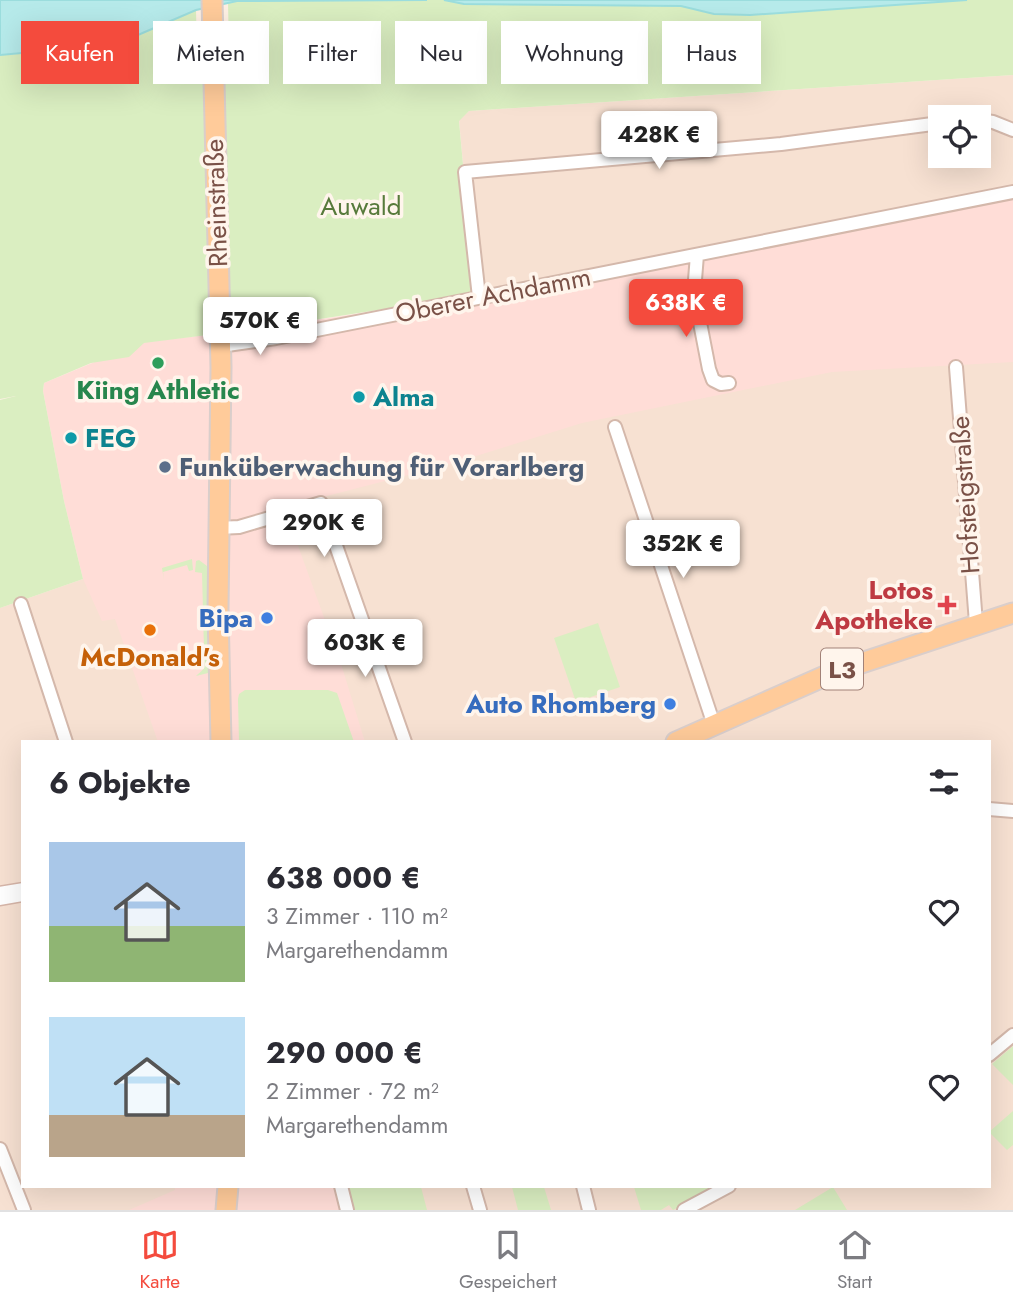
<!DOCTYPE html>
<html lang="de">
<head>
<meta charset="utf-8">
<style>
  body { margin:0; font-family:Jost,sans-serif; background:#f2f2f3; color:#2b2b33; height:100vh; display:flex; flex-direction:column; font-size:26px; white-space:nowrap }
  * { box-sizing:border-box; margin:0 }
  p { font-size:23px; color:#7c7c81 }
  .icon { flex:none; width:38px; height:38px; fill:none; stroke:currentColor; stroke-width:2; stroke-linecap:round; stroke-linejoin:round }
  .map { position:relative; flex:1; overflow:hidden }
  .sheet { position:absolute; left:21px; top:740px; width:970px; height:448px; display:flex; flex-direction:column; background:#fff; border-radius:0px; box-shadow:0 7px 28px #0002 }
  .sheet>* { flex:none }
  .hud { position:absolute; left:21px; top:21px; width:971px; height:63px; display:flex; gap:14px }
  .controls { position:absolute; left:928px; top:105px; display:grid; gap:14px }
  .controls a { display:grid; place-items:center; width:63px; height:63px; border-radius:0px; background:#fff; box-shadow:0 7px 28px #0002; font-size:35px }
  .price { position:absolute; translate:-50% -60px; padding:0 16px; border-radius:7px; background:#fff; color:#222; font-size:23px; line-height:46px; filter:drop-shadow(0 2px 4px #0008) }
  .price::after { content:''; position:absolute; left:50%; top:42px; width:21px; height:16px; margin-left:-10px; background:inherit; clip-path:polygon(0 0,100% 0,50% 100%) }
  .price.on { background:#f44b3d; color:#fff }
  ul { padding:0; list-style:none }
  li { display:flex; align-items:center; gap:21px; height:175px; padding:0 28px }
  li span { display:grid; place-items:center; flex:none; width:196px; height:140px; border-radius:0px; color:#555 }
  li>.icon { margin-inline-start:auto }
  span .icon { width:84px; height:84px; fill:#fffc; stroke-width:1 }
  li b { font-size:30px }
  h2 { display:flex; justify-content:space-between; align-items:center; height:84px; padding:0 28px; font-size:30px }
  .pill { padding:0 24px; border-radius:0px; background:#fff; box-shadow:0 7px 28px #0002; font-size:24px; line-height:63px }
  .pill.on { background:#f44b3d; color:#fff }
  .tabs { display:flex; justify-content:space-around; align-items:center; height:98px; border-top:2px solid #e1e1e2; background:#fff; font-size:19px; color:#7c7c81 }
  .tabs a { display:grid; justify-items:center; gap:4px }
  .tabs .on { color:#f44b3d }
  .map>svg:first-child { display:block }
  .residential { fill:#f7e1d2; fill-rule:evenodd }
  .commercial { fill:#ffddd7 }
  .green { fill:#daeec1 }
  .water { fill:#b6eaea; stroke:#9bdddd; stroke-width:2 }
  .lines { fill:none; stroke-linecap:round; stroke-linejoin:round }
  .minor-casing { stroke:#d4b8ab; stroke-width:16 }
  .secondary-casing { stroke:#d7b6a9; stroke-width:21 }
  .primary-casing { stroke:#dacecb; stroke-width:23 }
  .minor { stroke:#fff; stroke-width:12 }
  .secondary { stroke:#fff; stroke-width:18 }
  .primary { stroke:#ffcb9a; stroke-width:19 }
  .leisure-dot { fill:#2e9e5b; stroke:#fff5ec; stroke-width:2.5 }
  .culture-dot { fill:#0f9aa8; stroke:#fff5ec; stroke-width:2.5 }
  .service-dot { fill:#5c6f8a; stroke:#fff5ec; stroke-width:2.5 }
  .health-dot { fill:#e0444e; stroke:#fff5ec; stroke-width:2.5 }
  .shop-dot { fill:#3f7fe0; stroke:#fff5ec; stroke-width:2.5 }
  .food-dot { fill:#e8710a; stroke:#fff5ec; stroke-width:2.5 }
  .labels { text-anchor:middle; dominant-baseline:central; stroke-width:7; stroke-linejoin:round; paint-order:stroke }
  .shield { fill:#fff5ec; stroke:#a28278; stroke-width:2 }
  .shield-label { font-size:24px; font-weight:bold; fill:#7a5147 }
  .street-label { font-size:26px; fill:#7a5147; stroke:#fff5ec }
  .park-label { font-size:26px; fill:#577a3b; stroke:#fff5ec }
  .leisure-label { font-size:26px; font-weight:bold; fill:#27864d; stroke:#fff5ec }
  .culture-label { font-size:26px; font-weight:bold; fill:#0d838f; stroke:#fff5ec; text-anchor:start }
  .service-label { font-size:26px; font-weight:bold; fill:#4e5e75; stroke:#fff5ec; text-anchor:start }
  .health-label { font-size:26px; font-weight:bold; fill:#be3a42; stroke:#fff5ec; text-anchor:end }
  .shop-label { font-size:26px; font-weight:bold; fill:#366cbe; stroke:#fff5ec; text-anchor:end }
  .food-label { font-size:26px; font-weight:bold; fill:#c56008; stroke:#fff5ec }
</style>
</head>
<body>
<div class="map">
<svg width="1013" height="1210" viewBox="0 0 1013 1210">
  <rect width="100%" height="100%" fill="#fef0e4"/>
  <path class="residential" d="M 1013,75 L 1013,1210 L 0,1210 L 0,608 L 83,579 L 475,295 L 459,120 L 469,111 ZM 940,117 L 978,117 L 978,156 L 940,156 ZM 23,742 L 989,742 L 989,1186 L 23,1186 Z"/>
  <path class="commercial" d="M 1013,196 L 1013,362 L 832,372 L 582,423 L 447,465 L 284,507 L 342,667 L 365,742 L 158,742 L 115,619 L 102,621 L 83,579 L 64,501 L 43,391 L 44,383 L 121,351 L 131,344 L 255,329 L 437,302 L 894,222 Z
    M 175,1186 L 344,1187 L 350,1210 L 129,1210 L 175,1190 Z"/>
  <path class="green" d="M 427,0 L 444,0 L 464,4 L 681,6 L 714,14 L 750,15 L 967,0 L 1013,0 L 1013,75 L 469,111 L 459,121 L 475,295 L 255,329 L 144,343 L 129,357 L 91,363 L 44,383 L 43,391 L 64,501 L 83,579 L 0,608 L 0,400 L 16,396 L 0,399 L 0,55 C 73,51 130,42 196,10 L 197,51 L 252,61 L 229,48 L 228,3 L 237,1 Z
    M 192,559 L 193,570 L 189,571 L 187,565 L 163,572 L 164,580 L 162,568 Z
    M 199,560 L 207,566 L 207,610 L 203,611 L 202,573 L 195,572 L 196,561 Z
    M 203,613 L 207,613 L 208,673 L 196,676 C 197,675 203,670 204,668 C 205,664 203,621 203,613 Z
    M 598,623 L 620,687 L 576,702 L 554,638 Z
    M 245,690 L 328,690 L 337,693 L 354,742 L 239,742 L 238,699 L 239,694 Z
    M 1013,1046 L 1013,1085 L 992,1064 Z
    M 1013,1111 L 1013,1145 L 1007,1150 L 989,1132 Z
    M 713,1186 L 713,1189 L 673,1210 L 669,1205 L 661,1210 L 641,1210 L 634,1187 Z
    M 345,1187 L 421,1187 L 427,1210 L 351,1210 Z
    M 512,1187 L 544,1187 L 551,1210 L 518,1210 Z
    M 833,1187 L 847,1210 L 795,1210 Z"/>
  <path class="water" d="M 0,0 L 427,0 L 237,1 L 196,10 L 138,35 L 88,47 L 0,55 Z
    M 444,0 L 967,0 L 750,15 L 714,14 L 681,6 L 464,4 Z"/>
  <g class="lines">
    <defs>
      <path id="minor" d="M 978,120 L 993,122 L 1013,130
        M 697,255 L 694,292 L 709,369 L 713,380 L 721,384 L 729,383
        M 479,297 L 465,172 L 781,144 L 940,123
        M 220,346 L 276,338 L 1013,192
        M 956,367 L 976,623
        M 615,427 L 714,725
        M 218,528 L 239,527 L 321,503 L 405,742
        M 21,604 L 66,742
        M 989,809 L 1013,811
        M 989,1055 L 1013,1035
        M 0,1149 L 24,1210
        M 341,1186 L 347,1210
        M 473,1186 L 480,1210
        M 583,1186 L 589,1210
        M 684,1210 L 729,1186"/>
      <path id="secondary" d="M 0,896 L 23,892"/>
      <path id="primary" d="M 212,0 L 221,367 L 218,611 L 221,742
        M 676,742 L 834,672 L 1013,613
        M 226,1210 L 228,1186"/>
    </defs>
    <use href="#minor" class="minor-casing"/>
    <use href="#secondary" class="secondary-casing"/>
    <use href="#primary" class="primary-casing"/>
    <use href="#minor" class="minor"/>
    <use href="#secondary" class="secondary"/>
    <use href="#primary" class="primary"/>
  </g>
  <circle class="leisure-dot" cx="158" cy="363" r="7"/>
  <g class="culture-dot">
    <circle cx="359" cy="397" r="7"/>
    <circle cx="71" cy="438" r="7"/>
  </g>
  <circle class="service-dot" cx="165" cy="467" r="7"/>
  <path class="health-dot" d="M943.5 594.5h7v7h7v7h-7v7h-7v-7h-7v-7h7z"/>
  <g class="shop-dot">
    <circle cx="267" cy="618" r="7"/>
    <circle cx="670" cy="704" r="7"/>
  </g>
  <circle class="food-dot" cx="150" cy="630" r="7"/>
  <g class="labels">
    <rect class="shield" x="821" y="648.5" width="42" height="41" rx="5"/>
    <g class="shield-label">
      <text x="842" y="669">L3</text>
    </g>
    <g class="street-label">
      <text transform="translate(216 203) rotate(-92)">Rheinstraße</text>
      <text transform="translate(493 295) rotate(-11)">Oberer Achdamm</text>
      <text transform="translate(965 495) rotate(-94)">Hofsteigstraße</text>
    </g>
    <g class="park-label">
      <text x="361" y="206">Auwald</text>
    </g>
    <g class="leisure-label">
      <text x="158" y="390">Kiing Athletic</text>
    </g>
    <g class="culture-label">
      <text x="373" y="397">Alma</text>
      <text x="85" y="438">FEG</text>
    </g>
    <g class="service-label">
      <text x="179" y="467">Funküberwachung für Vorarlberg</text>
    </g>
    <g class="health-label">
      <text x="933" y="590">Lotos<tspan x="933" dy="30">Apotheke</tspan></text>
    </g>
    <g class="shop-label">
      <text x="253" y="618">Bipa</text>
      <text x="656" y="704">Auto Rhomberg</text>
    </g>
    <g class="food-label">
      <text x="150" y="657">McDonald's</text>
    </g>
  </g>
</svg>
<div class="controls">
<a><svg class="icon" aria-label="locate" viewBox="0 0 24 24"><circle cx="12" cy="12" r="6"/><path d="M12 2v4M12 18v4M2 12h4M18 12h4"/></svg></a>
</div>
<b class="price" style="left:659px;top:171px">428K €</b>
<b class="price on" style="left:686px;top:339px">638K €</b>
<b class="price" style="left:260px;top:357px">570K €</b>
<b class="price" style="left:324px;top:559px">290K €</b>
<b class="price" style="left:683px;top:580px">352K €</b>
<b class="price" style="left:365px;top:679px">603K €</b>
<div class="hud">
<a class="pill on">Kaufen</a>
<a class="pill">Mieten</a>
<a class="pill">Filter</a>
<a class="pill">Neu</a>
<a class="pill">Wohnung</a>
<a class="pill">Haus</a>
</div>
<section class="sheet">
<h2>6 Objekte<svg class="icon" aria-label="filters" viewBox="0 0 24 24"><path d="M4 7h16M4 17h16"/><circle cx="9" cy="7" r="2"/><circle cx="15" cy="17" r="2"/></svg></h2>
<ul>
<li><span style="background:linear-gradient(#a9c7e8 60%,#8fb573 0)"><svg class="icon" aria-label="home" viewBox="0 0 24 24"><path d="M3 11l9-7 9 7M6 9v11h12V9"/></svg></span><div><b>638 000 €</b><p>3 Zimmer · 110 m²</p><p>Margarethendamm</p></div><svg class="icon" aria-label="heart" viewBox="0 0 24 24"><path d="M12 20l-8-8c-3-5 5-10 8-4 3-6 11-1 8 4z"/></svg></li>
<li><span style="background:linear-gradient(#bfe0f5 70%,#b9a48a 0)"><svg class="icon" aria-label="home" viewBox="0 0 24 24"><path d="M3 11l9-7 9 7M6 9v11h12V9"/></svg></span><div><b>290 000 €</b><p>2 Zimmer · 72 m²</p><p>Margarethendamm</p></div><svg class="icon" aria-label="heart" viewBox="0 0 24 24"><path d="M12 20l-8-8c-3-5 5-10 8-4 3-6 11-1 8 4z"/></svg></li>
</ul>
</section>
</div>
<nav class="tabs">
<a class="on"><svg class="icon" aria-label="map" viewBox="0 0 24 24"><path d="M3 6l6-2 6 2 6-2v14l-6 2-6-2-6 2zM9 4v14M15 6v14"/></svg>Karte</a>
<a><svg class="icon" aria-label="saved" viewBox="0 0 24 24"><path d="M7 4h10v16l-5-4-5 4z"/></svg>Gespeichert</a>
<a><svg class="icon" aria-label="home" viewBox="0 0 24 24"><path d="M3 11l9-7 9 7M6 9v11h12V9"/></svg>Start</a>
</nav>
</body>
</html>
